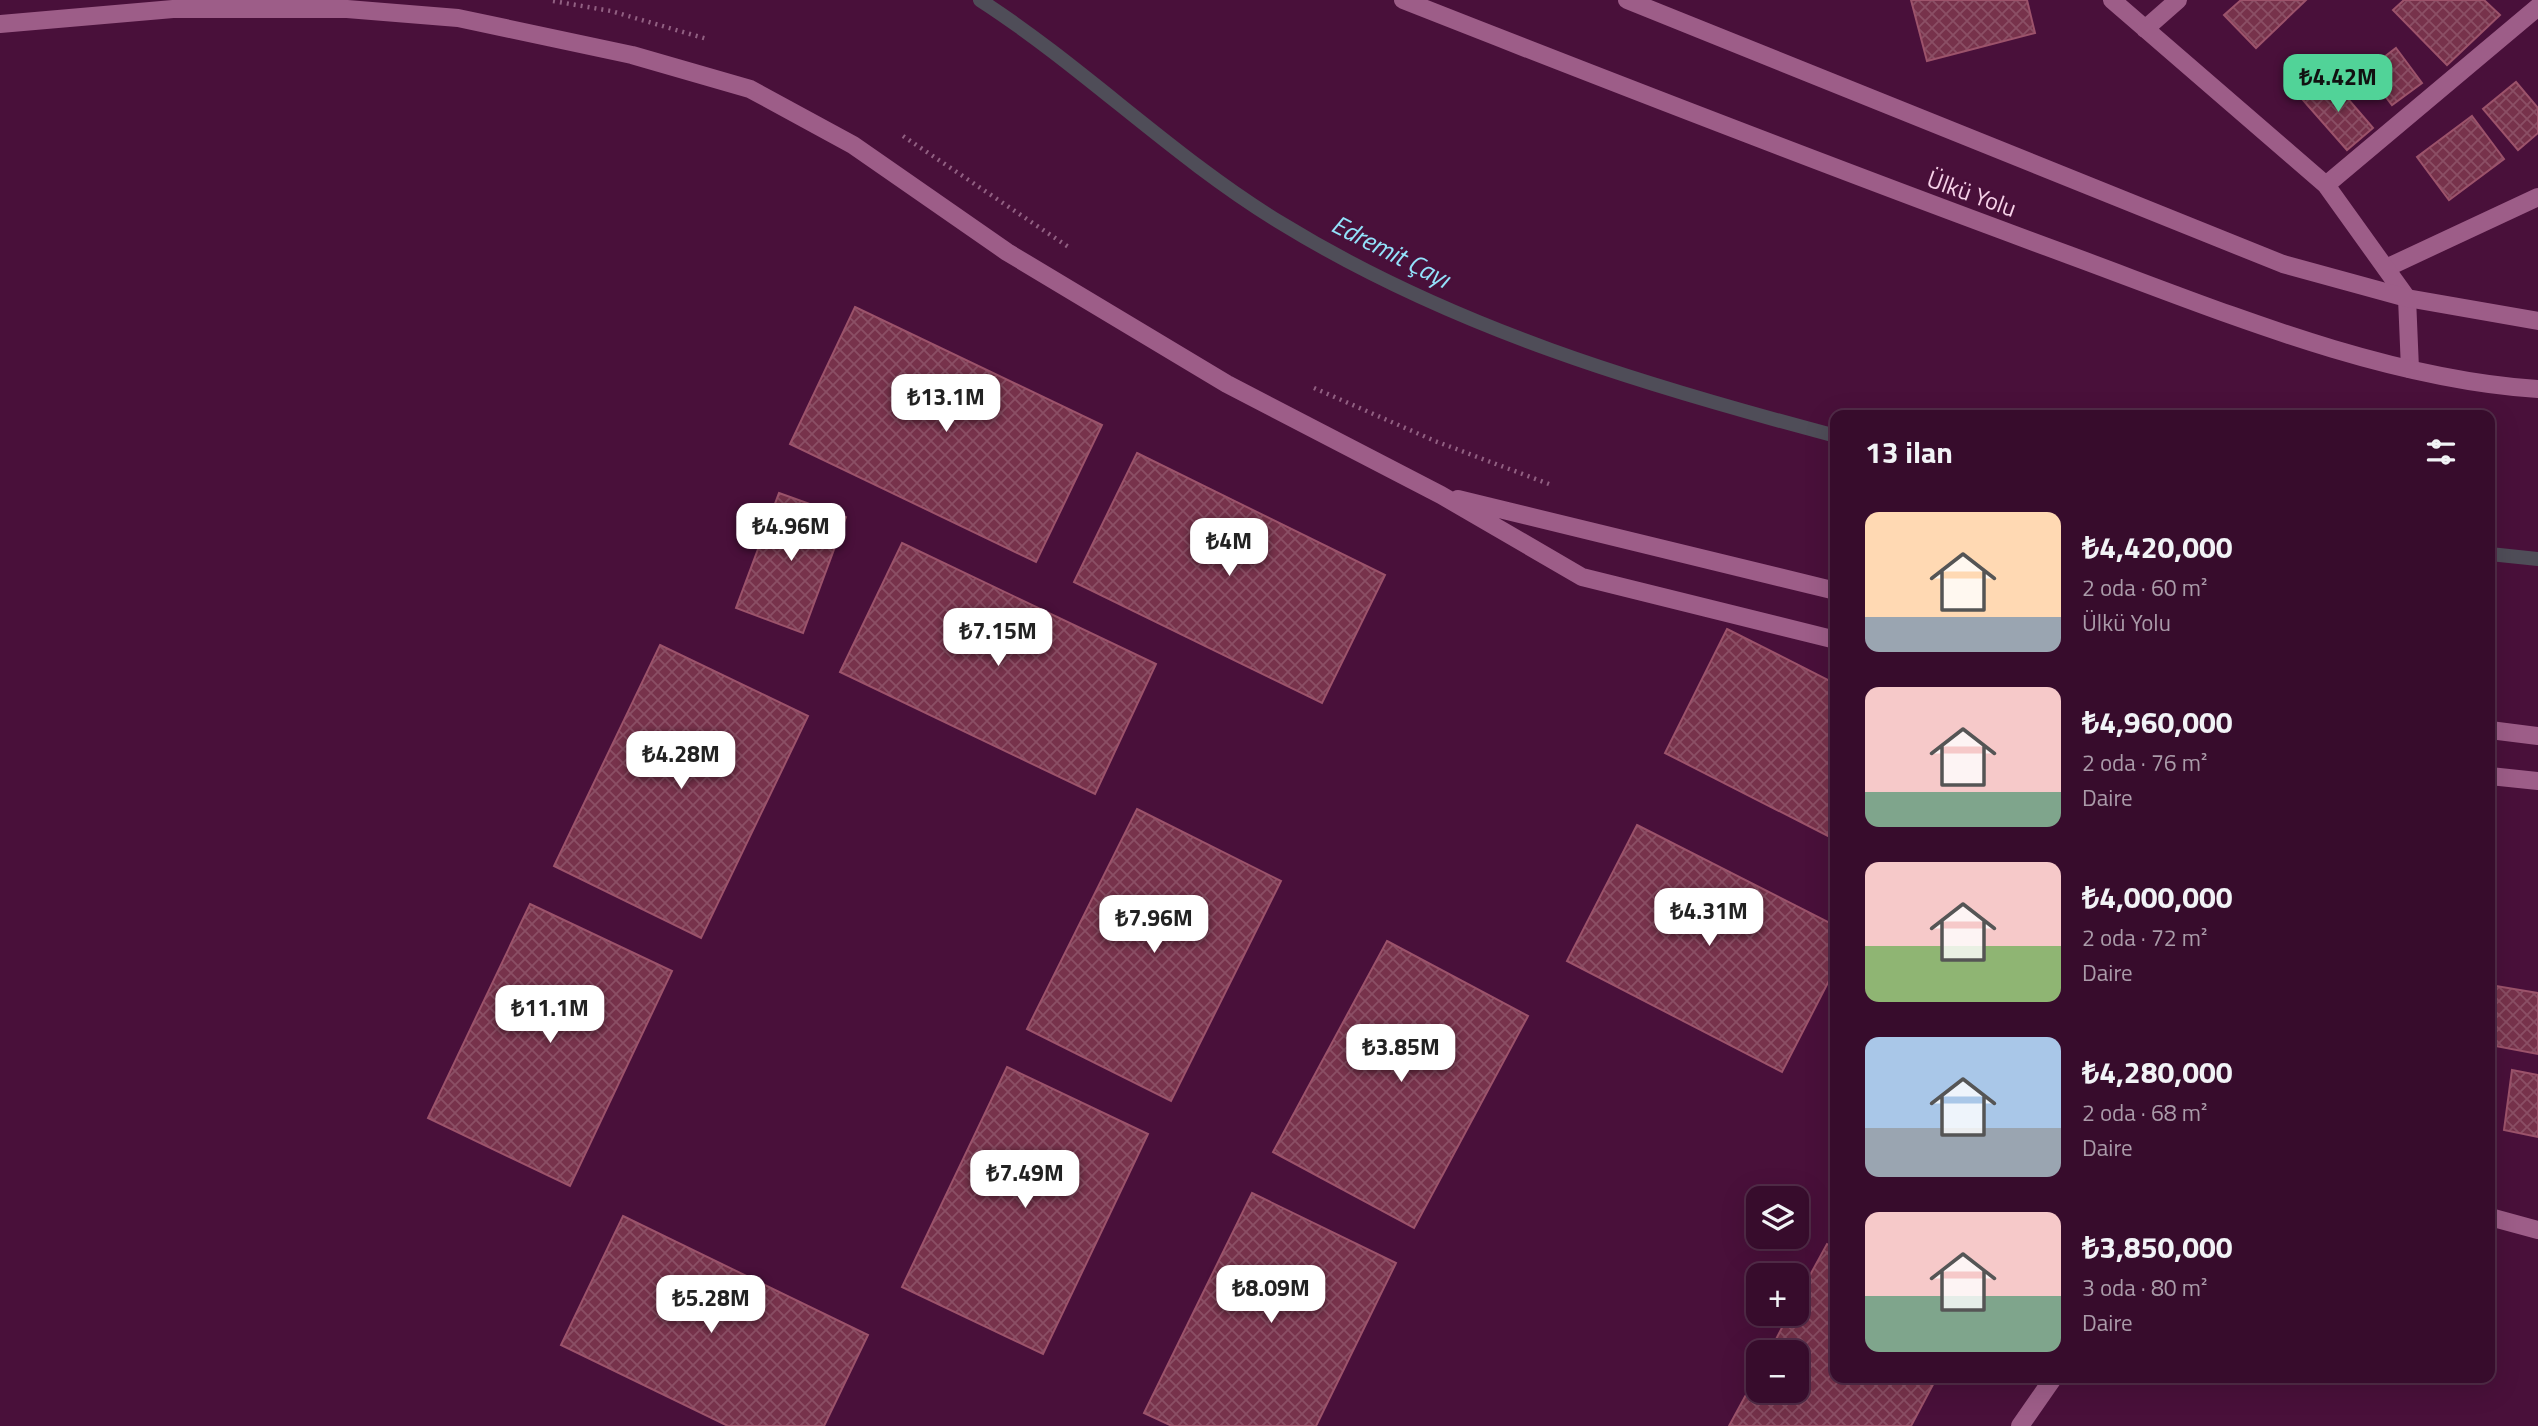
<!DOCTYPE html>
<html lang="tr">
<head>
<meta charset="utf-8">
<style>
  body { margin:0; font-family:"Titillium Web",sans-serif; background:#3e1534; color:#f1f3f6; height:100vh; display:flex; flex-direction:column; font-size:26px; white-space:nowrap }
  * { box-sizing:border-box; margin:0 }
  p { font-size:23px; color:#aa9ba9 }
  .icon { flex:none; width:38px; height:38px; fill:none; stroke:currentColor; stroke-width:2; stroke-linecap:round; stroke-linejoin:round }
  .map { position:relative; flex:1; overflow:hidden }
  .panel { position:absolute; left:1830px; top:410px; width:665px; height:973px; display:flex; flex-direction:column; background:#370c2c; border-radius:14px; box-shadow:0 7px 28px #0002,0 0 0 2px #512c48 }
  .panel>* { flex:none }
  .tools { position:absolute; left:1746px; top:1186px; display:grid; gap:14px }
  .tools a { display:grid; place-items:center; width:63px; height:63px; border-radius:14px; background:#370c2c; box-shadow:0 7px 28px #0002,0 0 0 2px #512c48; font-size:35px }
  .price { position:absolute; translate:-50% -60px; padding:0 16px; border-radius:14px; background:#fff; color:#222; font-size:23px; line-height:46px; filter:drop-shadow(0 2px 4px #0008) }
  .price::after { content:''; position:absolute; left:50%; top:42px; width:21px; height:16px; margin-left:-10px; background:inherit; clip-path:polygon(0 0,100% 0,50% 100%) }
  .price.current { background:#51d398; color:#111 }
  ul { padding:0; list-style:none }
  li { display:flex; align-items:center; gap:21px; height:175px; padding:0 35px }
  li span { display:grid; place-items:center; flex:none; width:196px; height:140px; border-radius:14px; color:#555 }
  li>.icon { margin-inline-start:auto }
  span .icon { width:84px; height:84px; fill:#fffc; stroke-width:1 }
  li b { font-size:30px }
  h2 { display:flex; justify-content:space-between; align-items:center; height:84px; padding:0 35px; font-size:30px }
  .map>svg:first-child { display:block }
  .lines { fill:none; stroke-linecap:round; stroke-linejoin:round }
  .stream { stroke:#4f4d58; stroke-width:14 }
  .building { fill:url(#building-cross-hatch); stroke:#9c536b; stroke-width:2 }
  .path { stroke:#916082; stroke-width:4.5; stroke-dasharray:2 5; stroke-linecap:butt }
  .service { stroke:#9d5d88; stroke-width:18 }
  .minor { stroke:#9d5d88; stroke-width:18 }
  .tertiary { stroke:#9d5d88; stroke-width:18 }
  .secondary { stroke:#9d5d88; stroke-width:18 }
  .labels { text-anchor:middle; dominant-baseline:central; stroke-width:5; stroke-linejoin:round; paint-order:stroke }
  .street-label { font-size:24px; fill:#f6d1e8; stroke:#49103a }
  .water-label { font-size:26px; font-style:italic; fill:#93e2fb; stroke:#49103a }
</style>
</head>
<body>
<div class="map">
<svg width="2538" height="1426" viewBox="0 0 2538 1426">
  <defs>
    <pattern id="building-cross-hatch" width="8" height="8" patternUnits="userSpaceOnUse" patternTransform="scale(1.75)"><rect width="8" height="8" fill="#77324b"/><path d="M0 0l8 8M0 8l8-8" fill="none" stroke="#8b4f65"/></pattern>
  </defs>
  <rect width="100%" height="100%" fill="#49103a"/>
  <g class="lines">
    <path class="stream" d="M 980,0 C 1085,68 1174,158 1281,223 C 1452,328 1643,385 1836,436
      M 2490,554 L 2538,559"/>
  </g>
  <path class="building" d="M 1911,0 L 2027,0 L 2035,33 L 1927,61 Z
    M 2241,0 L 2306,0 L 2256,48 L 2224,15 Z
    M 2404,0 L 2484,0 L 2500,15 L 2447,65 L 2393,10 Z
    M 2396,48 L 2422,83 L 2392,105 L 2366,71 Z
    M 2329,77 L 2373,128 L 2347,150 L 2303,100 Z
    M 2516,82 L 2538,108 L 2538,133 L 2518,150 L 2483,109 Z
    M 2472,116 L 2504,159 L 2449,200 L 2417,157 Z
    M 855,307 L 1102,425 L 1036,562 L 790,444 Z
    M 1137,453 L 1385,575 L 1322,703 L 1074,582 Z
    M 779,493 L 846,517 L 803,633 L 736,608 Z
    M 902,543 L 1156,664 L 1095,794 L 840,672 Z
    M 1727,629 L 1836,684 L 1836,840 L 1665,753 Z
    M 660,645 L 808,716 L 701,938 L 554,866 Z
    M 1137,809 L 1281,881 L 1171,1101 L 1027,1029 Z
    M 1637,825 L 1836,926 L 1836,967 L 1782,1072 L 1567,961 Z
    M 530,904 L 672,971 L 570,1186 L 428,1118 Z
    M 1387,941 L 1528,1016 L 1414,1228 L 1273,1152 Z
    M 2490,985 L 2538,993 L 2538,1054 L 2490,1045 Z
    M 1007,1067 L 1148,1134 L 1043,1354 L 902,1287 Z
    M 2512,1070 L 2538,1075 L 2538,1137 L 2504,1130 Z
    M 1252,1193 L 1396,1263 L 1316,1426 L 1172,1426 L 1144,1413 Z
    M 623,1216 L 868,1335 L 824,1426 L 728,1426 L 561,1345 Z
    M 1827,1244 L 1836,1249 L 1836,1377 L 1937,1377 L 1911,1426 L 1729,1426 L 1759,1371 L 1759,1391 L 1797,1391 L 1797,1353 L 1769,1353 L 1789,1314 L 1797,1314 L 1797,1299 Z"/>
  <g class="lines">
    <path class="path" d="M 553,1 L 611,11 L 707,39
      M 903,136 L 1070,248
      M 1314,388 L 1435,441 L 1549,484"/>
    <path class="service" d="M 2386,268 L 2538,197"/>
    <path class="minor" d="M 2112,0 L 2326,185 L 2407,298 L 2410,369
      M 2145,29 L 2178,0
      M 2326,185 L 2538,7
      M 2490,1217 L 2538,1230
      M 2020,1426 L 2054,1377"/>
    <path class="tertiary" d="M 0,24 L 173,9 L 347,9 L 458,18 L 632,55 L 750,89 L 853,145 L 1007,252 L 1227,384 L 1441,495 L 1582,577 L 1836,640
      M 1458,499 L 1836,591
      M 2490,730 L 2538,736
      M 2490,776 L 2538,781"/>
    <path class="secondary" d="M 1403,0 C 1624,87 1846,173 2069,255 C 2216,309 2381,379 2538,389
      M 1627,0 L 2283,264 L 2407,298 L 2538,321"/>
  </g>
  <g class="labels">
    <g class="street-label">
      <text transform="translate(1972 193) rotate(20)">Ülkü Yolu</text>
    </g>
    <g class="water-label">
      <text transform="translate(1391 251) rotate(27)">Edremit Çayı</text>
    </g>
  </g>
</svg>
<div class="tools">
<a><svg class="icon" aria-label="layers" viewBox="0 0 24 24"><path d="M12 4l9 5-9 5-9-5zM3 14l9 5 9-5"/></svg></a>
<a>+</a>
<a>−</a>
</div>
<b class="price current" style="left:2338px;top:114px">₺4.42M</b>
<b class="price" style="left:946px;top:434px">₺13.1M</b>
<b class="price" style="left:791px;top:563px">₺4.96M</b>
<b class="price" style="left:1229px;top:578px">₺4M</b>
<b class="price" style="left:998px;top:668px">₺7.15M</b>
<b class="price" style="left:681px;top:791px">₺4.28M</b>
<b class="price" style="left:1709px;top:948px">₺4.31M</b>
<b class="price" style="left:1154px;top:955px">₺7.96M</b>
<b class="price" style="left:550px;top:1045px">₺11.1M</b>
<b class="price" style="left:1401px;top:1084px">₺3.85M</b>
<b class="price" style="left:1025px;top:1210px">₺7.49M</b>
<b class="price" style="left:1271px;top:1325px">₺8.09M</b>
<b class="price" style="left:711px;top:1335px">₺5.28M</b>
<section class="panel">
<h2>13 ilan<svg class="icon" aria-label="filters" viewBox="0 0 24 24"><path d="M4 7h16M4 17h16"/><circle cx="9" cy="7" r="2"/><circle cx="15" cy="17" r="2"/></svg></h2>
<ul>
<li><span style="background:linear-gradient(#ffd9b3 75%,#9aa5b1 0)"><svg class="icon" aria-label="home" viewBox="0 0 24 24"><path d="M3 11l9-7 9 7M6 9v11h12V9"/></svg></span><div><b>₺4,420,000</b><p>2 oda · 60 m²</p><p>Ülkü Yolu</p></div></li>
<li><span style="background:linear-gradient(#f6c9c9 75%,#7fa58c 0)"><svg class="icon" aria-label="home" viewBox="0 0 24 24"><path d="M3 11l9-7 9 7M6 9v11h12V9"/></svg></span><div><b>₺4,960,000</b><p>2 oda · 76 m²</p><p>Daire</p></div></li>
<li><span style="background:linear-gradient(#f6c9c9 60%,#8fb573 0)"><svg class="icon" aria-label="home" viewBox="0 0 24 24"><path d="M3 11l9-7 9 7M6 9v11h12V9"/></svg></span><div><b>₺4,000,000</b><p>2 oda · 72 m²</p><p>Daire</p></div></li>
<li><span style="background:linear-gradient(#a9c7e8 65%,#9aa5b1 0)"><svg class="icon" aria-label="home" viewBox="0 0 24 24"><path d="M3 11l9-7 9 7M6 9v11h12V9"/></svg></span><div><b>₺4,280,000</b><p>2 oda · 68 m²</p><p>Daire</p></div></li>
<li><span style="background:linear-gradient(#f6c9c9 60%,#7fa58c 0)"><svg class="icon" aria-label="home" viewBox="0 0 24 24"><path d="M3 11l9-7 9 7M6 9v11h12V9"/></svg></span><div><b>₺3,850,000</b><p>3 oda · 80 m²</p><p>Daire</p></div></li>
</ul>
</section>
</div>
</body>
</html>
